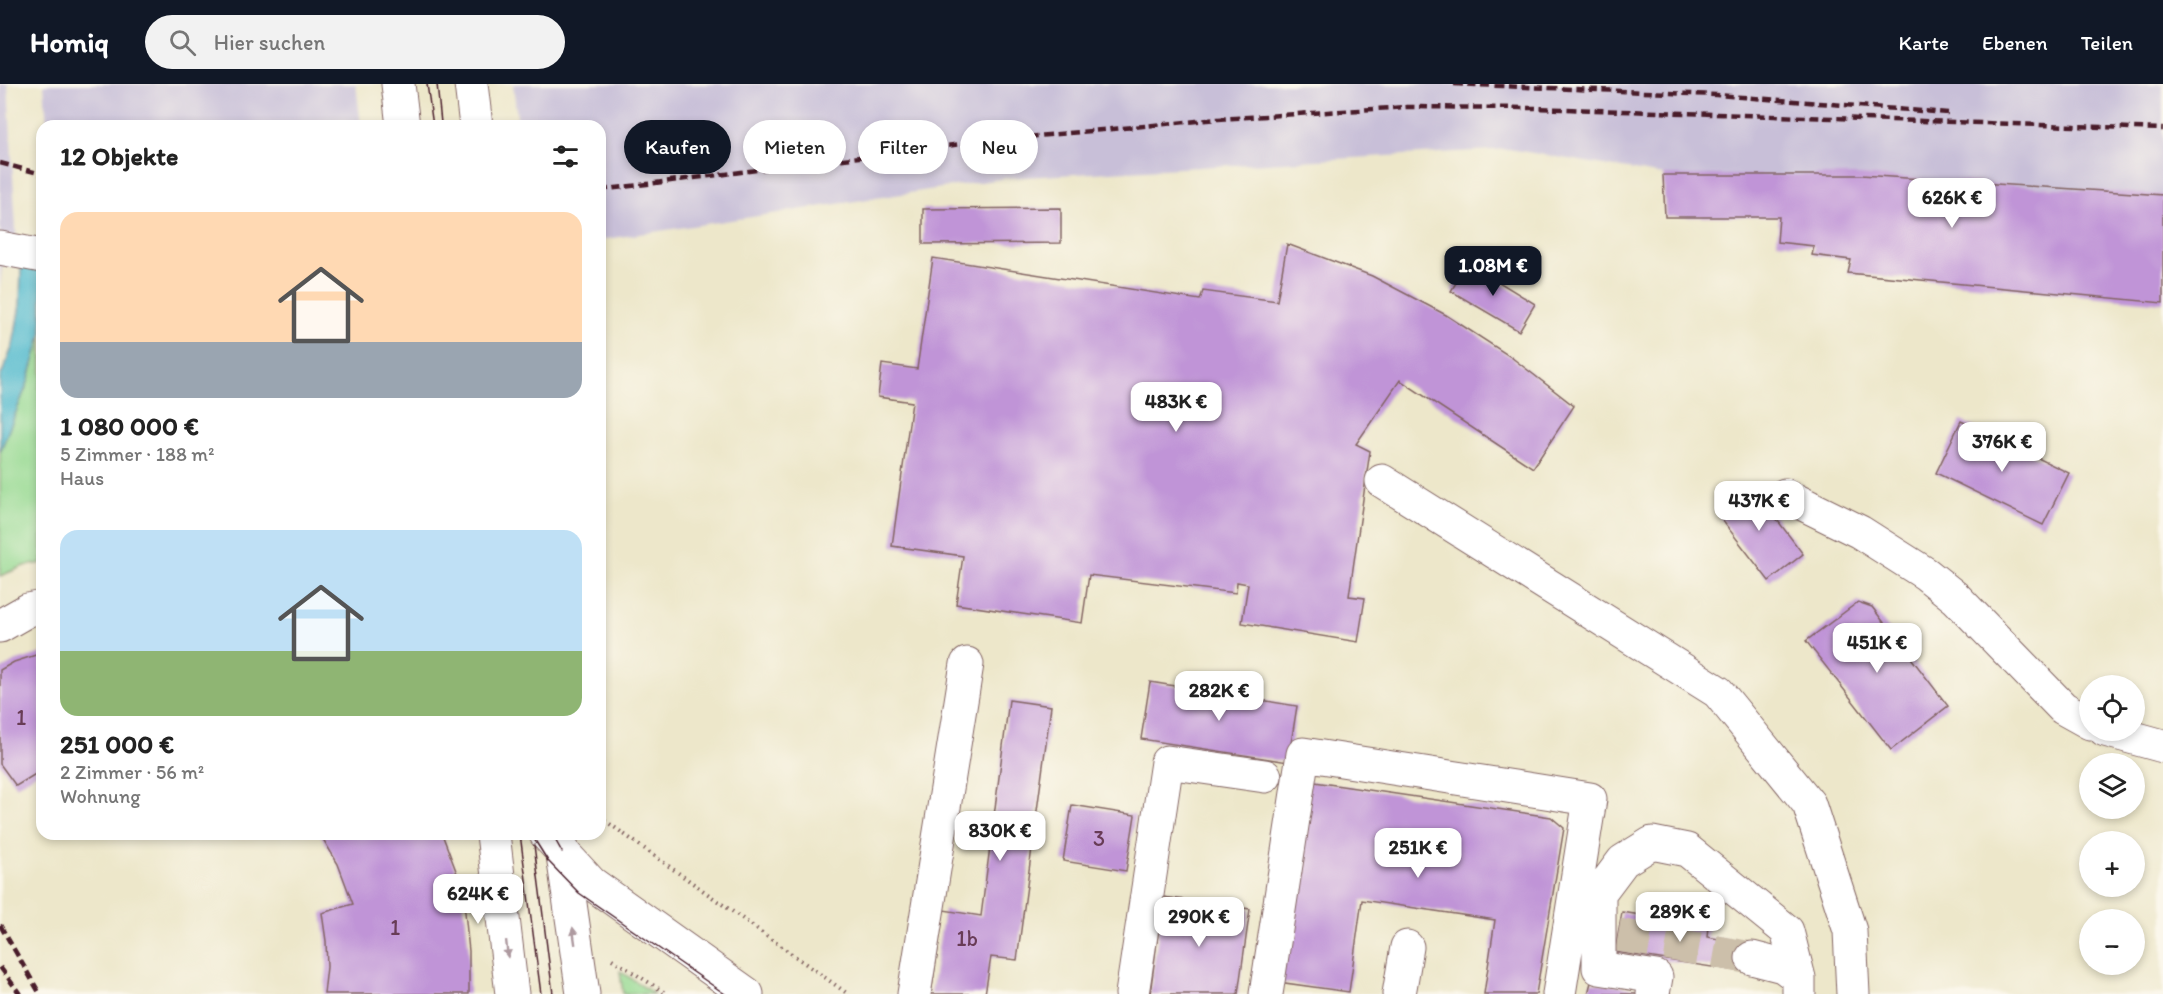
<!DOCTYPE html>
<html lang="de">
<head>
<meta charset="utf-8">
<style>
  body { margin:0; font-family:Itim,sans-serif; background:#f2f2f2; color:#222; height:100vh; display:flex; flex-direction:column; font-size:22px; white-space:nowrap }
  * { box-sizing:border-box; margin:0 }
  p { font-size:20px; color:#767676 }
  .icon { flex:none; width:33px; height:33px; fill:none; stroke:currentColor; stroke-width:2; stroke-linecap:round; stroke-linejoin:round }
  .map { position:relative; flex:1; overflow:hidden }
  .details { position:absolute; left:36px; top:36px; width:570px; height:720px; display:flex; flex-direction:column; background:#fff; border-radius:18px; box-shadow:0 3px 9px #0003 }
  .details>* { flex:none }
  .guide { position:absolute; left:624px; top:36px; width:570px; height:54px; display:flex; gap:12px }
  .fabs { position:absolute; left:2079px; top:591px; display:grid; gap:12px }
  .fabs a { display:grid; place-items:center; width:66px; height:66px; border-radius:50%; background:#fff; box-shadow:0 3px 9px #0003; font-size:30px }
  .price { position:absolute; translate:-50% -51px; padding:0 14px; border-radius:12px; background:#fff; color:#222; font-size:20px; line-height:39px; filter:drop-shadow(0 2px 3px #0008) }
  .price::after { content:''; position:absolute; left:50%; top:36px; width:18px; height:14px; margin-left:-9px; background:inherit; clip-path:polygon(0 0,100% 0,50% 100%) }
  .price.active { background:#111827; color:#fff }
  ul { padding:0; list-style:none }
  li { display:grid; align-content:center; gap:12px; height:318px; padding:0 24px }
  li span { display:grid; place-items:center; height:186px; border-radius:18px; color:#555 }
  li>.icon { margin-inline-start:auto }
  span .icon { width:108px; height:108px; fill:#fffc; stroke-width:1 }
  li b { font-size:26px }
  h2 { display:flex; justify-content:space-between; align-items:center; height:72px; padding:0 24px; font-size:26px }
  .chip { padding:0 21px; border-radius:27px; background:#fff; box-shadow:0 3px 9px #0003; font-size:21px; line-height:54px }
  .chip.active { background:#111827; color:#fff }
  header { display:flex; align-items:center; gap:36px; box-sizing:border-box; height:84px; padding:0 30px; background:#111827; color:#fff }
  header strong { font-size:28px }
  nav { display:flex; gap:33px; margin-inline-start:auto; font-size:21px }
  .search { width:420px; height:54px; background:#f2f2f2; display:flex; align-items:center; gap:15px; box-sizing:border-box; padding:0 21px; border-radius:33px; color:#767676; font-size:22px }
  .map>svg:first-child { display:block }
  .industrial { fill:#c8bfd8 }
  .green { fill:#95d991; stroke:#707c5e; stroke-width:1.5 }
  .water { fill:#50b9cd; stroke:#4d6c7c; stroke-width:1.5 }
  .pier { fill:#ede7ca }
  .building { fill:#c094d7 }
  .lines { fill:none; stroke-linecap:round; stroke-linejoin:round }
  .minor-tunnel { stroke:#ccbfaa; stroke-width:33; stroke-dasharray:33 16; stroke-linecap:butt }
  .minor-casing { stroke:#836563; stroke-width:35 }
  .major-casing { stroke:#836563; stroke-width:35 }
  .path { stroke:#836563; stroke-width:4; stroke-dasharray:1.5 4.5; stroke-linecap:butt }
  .minor { stroke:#fff; stroke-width:33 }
  .major { stroke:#fff; stroke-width:33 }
  .tram { stroke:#4a1f2b; stroke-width:1.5 }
  .rail { stroke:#4a1f2b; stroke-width:4.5; stroke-dasharray:9 4.5; stroke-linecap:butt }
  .oneway { fill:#ae9aa0 }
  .labels { text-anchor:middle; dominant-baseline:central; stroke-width:5; stroke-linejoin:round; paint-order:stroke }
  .number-label { font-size:22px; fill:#683c56 }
</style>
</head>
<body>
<header>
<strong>Homiq</strong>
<div class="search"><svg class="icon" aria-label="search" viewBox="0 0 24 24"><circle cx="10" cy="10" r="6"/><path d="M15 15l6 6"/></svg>Hier suchen</div>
<nav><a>Karte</a><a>Ebenen</a><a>Teilen</a></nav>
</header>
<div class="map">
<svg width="2163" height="910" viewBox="0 0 2163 910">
  <rect width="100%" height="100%" fill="#fbf7ec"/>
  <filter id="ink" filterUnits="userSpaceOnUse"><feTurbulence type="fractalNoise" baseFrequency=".0167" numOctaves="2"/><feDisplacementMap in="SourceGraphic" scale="12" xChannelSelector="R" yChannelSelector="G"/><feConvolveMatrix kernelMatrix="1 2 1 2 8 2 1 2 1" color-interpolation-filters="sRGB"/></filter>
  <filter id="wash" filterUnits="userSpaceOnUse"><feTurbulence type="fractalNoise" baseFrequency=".008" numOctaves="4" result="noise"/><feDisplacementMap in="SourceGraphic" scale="24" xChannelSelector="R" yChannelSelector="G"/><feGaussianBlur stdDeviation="1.35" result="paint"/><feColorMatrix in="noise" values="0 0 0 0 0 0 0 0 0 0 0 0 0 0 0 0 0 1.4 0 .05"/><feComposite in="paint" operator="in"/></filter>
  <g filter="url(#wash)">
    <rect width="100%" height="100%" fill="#ede7ca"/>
    <path class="industrial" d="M 0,0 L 356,0 L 361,42 L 42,42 L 42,185 L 2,182 L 0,206 Z
      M 513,0 L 2163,0 L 2163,111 L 1861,91 L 1663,91 L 1509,65 L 1007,94 L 600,156 L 600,42 L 518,42 Z"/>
    <path class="green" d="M 42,249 L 42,293 L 39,304 L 42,306 L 42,479 L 24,482 L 0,492 L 0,368 L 28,298 Z
      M 620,887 L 654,910 L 623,910 Z"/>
    <path class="water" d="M 42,42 L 42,249 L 28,298 L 0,368 L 0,294 L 13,261 L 20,221 L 21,182 Z"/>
    <path class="pier" d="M 8,0 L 44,0 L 47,42 L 42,42 L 42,185 L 18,183 Z"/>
    <g id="blocks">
      <path class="building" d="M 1663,91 L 1861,91 L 2163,111 L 2163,219 L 1848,189 L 1851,176 L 1812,171 L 1814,162 L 1777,158 L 1779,133 L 1665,133 Z
        M 1061,124 L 1061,159 L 923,160 L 923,125 Z
        M 1287,160 L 1372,192 L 1446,231 L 1511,273 L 1574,322 L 1533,384 L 1400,296 L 1356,360 L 1370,367 L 1349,512 L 1365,514 L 1358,558 L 1242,539 L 1248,500 L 1237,498 L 1236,509 L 1089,491 L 1082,539 L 956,520 L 963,472 L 892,462 L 912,318 L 878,313 L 882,280 L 917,285 L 933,174 L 1200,216 L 1203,207 L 1277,217 Z
        M 1468,179 L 1535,220 L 1519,247 L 1451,207 Z
        M 1961,337 L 2069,389 L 2043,441 L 1936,389 Z
        M 1750,400 L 1803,470 L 1769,497 L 1715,427 Z
        M 1858,518 L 1872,523 L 1948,622 L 1891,666 L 1806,557 Z
        M 42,569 L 42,686 L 16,702 L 0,680 L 0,586 L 14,578 Z
        M 1150,598 L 1297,622 L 1288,678 L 1141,655 Z
        M 1009,616 L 1051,622 L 1017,876 L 991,873 L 985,910 L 931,910 L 944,826 L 981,832 Z
        M 1308,697 L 1551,733 L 1564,744 L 1536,910 L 1484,910 L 1495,836 L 1362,816 L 1349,908 L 1278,898 Z
        M 1072,721 L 1135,731 L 1126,787 L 1063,777 Z
        M 320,750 L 442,750 L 458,792 L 465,828 L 469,867 L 469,910 L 324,910 L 327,883 L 326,857 L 322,829 L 353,820 L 338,780 Z
        M 1163,813 L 1250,825 L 1238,910 L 1150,910 Z
        M 1622,828 L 1708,842 L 1707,853 L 1754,861 L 1750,889 L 1615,868 Z
        M 1591,898 L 1639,905 L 1639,910 L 1588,910 Z"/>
    </g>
  </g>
  <g filter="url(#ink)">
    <use href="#blocks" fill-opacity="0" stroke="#836563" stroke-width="1.5"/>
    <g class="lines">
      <path class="minor-tunnel" d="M 1618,851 L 1752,874"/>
      <defs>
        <path id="minor" d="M 0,164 L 42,172
          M 1382,397 L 1718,608 L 1809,720 L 1850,847 L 1853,910
          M 1785,411 L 1860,448 L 1926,490 L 1956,514 L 2063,624 L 2090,639
          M 2105,646 L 2163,662
          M 1752,874 L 1783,882 L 1799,894
          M 914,910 L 967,580
          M 1132,910 L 1167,678 L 1265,692
          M 1266,910 L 1303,670 L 1590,715 L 1559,910
          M 1399,910 L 1407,863
          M 1653,910 L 1656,893 L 1599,884 L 1599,809 L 1623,777 L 1652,759 L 1687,766 L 1787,847 L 1799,894 L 1799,910"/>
        <path id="major" d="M 398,0 L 403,42
          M 471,0 L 476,42
          M 0,542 L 28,526 L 42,523
          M 493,750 L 512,910
          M 546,750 L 591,799 L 747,910
          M 562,764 L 583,910"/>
      </defs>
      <use href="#minor" class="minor-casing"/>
      <use href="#major" class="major-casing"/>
      <path class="path" d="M 600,733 L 848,910
        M 612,875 L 667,910"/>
      <use href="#minor" class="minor"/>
      <use href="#major" class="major"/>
      <path class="tram" d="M 427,0 L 433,42
        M 437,0 L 441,39
        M 520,750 L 541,910
        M 531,750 L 548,777 L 579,809 L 725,910
        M 552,750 L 562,768
        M 534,761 L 553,910"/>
      <path class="rail" d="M 1454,0 L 1716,11 L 1948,29
        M 0,79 L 42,90
        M 600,106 L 985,57 L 1218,35 L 1406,23 L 1534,24 L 2163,45
        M 0,841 L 40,910
        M 0,883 L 20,910"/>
    </g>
    <defs><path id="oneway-solid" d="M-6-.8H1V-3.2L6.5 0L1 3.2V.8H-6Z" transform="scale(1.5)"/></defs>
    <g class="oneway">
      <use href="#oneway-solid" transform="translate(574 852) rotate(-98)"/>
      <use href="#oneway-solid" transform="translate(507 865) rotate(84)"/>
    </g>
  </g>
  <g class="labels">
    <g class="number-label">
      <text x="21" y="633">1</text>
      <text x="1099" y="754">3</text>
      <text x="395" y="843">1</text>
      <text x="967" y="854">1b</text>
    </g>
  </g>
</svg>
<div class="fabs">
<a><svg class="icon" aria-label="locate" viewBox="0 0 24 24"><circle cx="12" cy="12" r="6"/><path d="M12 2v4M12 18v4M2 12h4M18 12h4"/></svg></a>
<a><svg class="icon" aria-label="layers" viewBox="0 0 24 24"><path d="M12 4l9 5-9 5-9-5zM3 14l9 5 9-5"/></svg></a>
<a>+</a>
<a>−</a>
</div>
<b class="price" style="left:1952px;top:145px">626K €</b>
<b class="price active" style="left:1493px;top:213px">1.08M €</b>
<b class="price" style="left:1176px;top:349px">483K €</b>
<b class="price" style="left:2002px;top:389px">376K €</b>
<b class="price" style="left:1759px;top:448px">437K €</b>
<b class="price" style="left:1877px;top:590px">451K €</b>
<b class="price" style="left:1219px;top:638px">282K €</b>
<b class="price" style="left:1000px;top:778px">830K €</b>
<b class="price" style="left:1418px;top:795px">251K €</b>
<b class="price" style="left:478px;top:841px">624K €</b>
<b class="price" style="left:1680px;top:859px">289K €</b>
<b class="price" style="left:1199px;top:864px">290K €</b>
<div class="guide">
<a class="chip active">Kaufen</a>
<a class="chip">Mieten</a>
<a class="chip">Filter</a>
<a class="chip">Neu</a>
</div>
<section class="details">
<h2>12 Objekte<svg class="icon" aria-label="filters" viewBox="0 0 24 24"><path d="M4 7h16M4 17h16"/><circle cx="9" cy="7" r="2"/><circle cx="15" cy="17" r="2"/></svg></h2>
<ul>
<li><span style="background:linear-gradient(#ffd9b3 70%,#9aa5b1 0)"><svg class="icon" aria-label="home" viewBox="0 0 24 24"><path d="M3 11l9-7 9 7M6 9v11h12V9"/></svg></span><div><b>1 080 000 €</b><p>5 Zimmer · 188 m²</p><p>Haus</p></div></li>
<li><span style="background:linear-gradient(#bfe0f5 65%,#8fb573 0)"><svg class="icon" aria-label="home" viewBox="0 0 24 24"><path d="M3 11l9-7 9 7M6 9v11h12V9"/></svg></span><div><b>251 000 €</b><p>2 Zimmer · 56 m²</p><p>Wohnung</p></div></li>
</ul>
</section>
</div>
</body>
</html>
